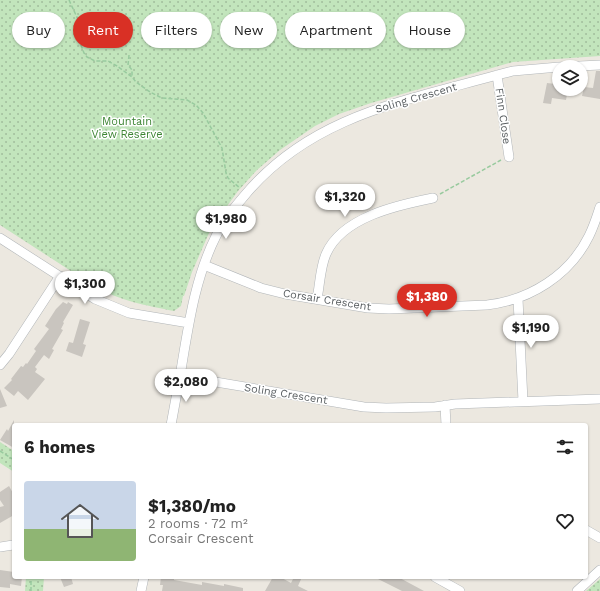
<!DOCTYPE html>
<html lang="en">
<head>
<meta charset="utf-8">
<style>
  body { margin:0; font-family:"Work Sans",sans-serif; background:#f2f2f2; color:#222; height:100vh; display:flex; flex-direction:column; font-size:15px; white-space:nowrap }
  * { box-sizing:border-box; margin:0 }
  p { font-size:13px; color:#767676 }
  .icon { flex:none; width:22px; height:22px; fill:none; stroke:currentColor; stroke-width:2; stroke-linecap:round; stroke-linejoin:round }
  .map { position:relative; flex:1; overflow:hidden }
  .details { position:absolute; left:12px; top:423px; width:576px; height:156px; display:flex; flex-direction:column; background:#fff; border-radius:4px; box-shadow:0 1px 3px #0004 }
  .details>* { flex:none }
  .banner { position:absolute; left:12px; top:12px; width:576px; height:36px; display:flex; gap:8px }
  .fabs { position:absolute; left:552px; top:60px; display:grid; gap:8px }
  .fabs a { display:grid; place-items:center; width:36px; height:36px; border-radius:50%; background:#fff; box-shadow:0 1px 3px #0004; font-size:20px }
  .price { position:absolute; translate:-50% -34px; padding:0 9px; border-radius:14px; background:#fff; color:#222; font-size:13px; line-height:26px; filter:drop-shadow(0 1px 2px #0008) }
  .price::after { content:''; position:absolute; left:50%; top:24px; width:12px; height:9px; margin-left:-6px; background:inherit; clip-path:polygon(0 0,100% 0,50% 100%) }
  .price.active { background:#d93025; color:#fff }
  ul { padding:0; list-style:none }
  li { display:flex; align-items:center; gap:12px; height:100px; padding:0 12px }
  li+li { border-top:1px solid #e0e0e0 }
  li span { display:grid; place-items:center; flex:none; width:112px; height:80px; border-radius:4px; color:#555 }
  li>.icon { margin-inline-start:auto }
  span .icon { width:48px; height:48px; fill:#fffc; stroke-width:1 }
  li b { font-size:17px }
  h2 { display:flex; justify-content:space-between; align-items:center; height:48px; padding:0 12px; font-size:17px }
  .chip { padding:0 14px; border-radius:18px; background:#fff; box-shadow:0 1px 3px #0004; font-size:14px; line-height:36px }
  .chip.active { background:#d93025; color:#fff }
  .map>svg:first-child { display:block }
  .park { fill:url(#park-dots) }
  .building { fill:#c9c5bf }
  .lines { fill:none; stroke-linecap:round; stroke-linejoin:round }
  .minor-casing { stroke:#b1b5b8; stroke-width:10 }
  .path { stroke:#98ca9e; stroke-width:1.5; stroke-dasharray:4 2; stroke-linecap:butt }
  .minor { stroke:#fff; stroke-width:9 }
  .labels { text-anchor:middle; dominant-baseline:central; stroke-width:3; stroke-linejoin:round; paint-order:stroke }
  .street-label { font-size:11px; fill:#595e61; stroke:#fff }
  .park-label { font-size:11px; fill:#3d8534; stroke:#fff }
</style>
</head>
<body>
<div class="map">
<svg width="600" height="591" viewBox="0 0 600 591">
  <defs>
    <pattern id="park-dots" width="8" height="8" patternUnits="userSpaceOnUse"><rect width="8" height="8" fill="#c2e5bc"/><path d="M2 2h.1M6 6h.1" fill="none" stroke="#a1bd9c" stroke-width="1.8" stroke-linecap="round"/></pattern>
  </defs>
  <rect width="100%" height="100%" fill="#ece8e0"/>
  <path class="park" d="M 0,0 L 600,0 L 600,56 L 513,62 L 371,103 L 339,114 L 315,126 L 280,150 L 257,170 L 238,191 L 217,220 L 209,233 L 192,272 L 184,296 L 183,296 L 181,306 L 174,311 C 144,305 121,301 94,286 L 0,225 Z
    M 0,442 L 14,451 L 14,472 L 0,463 Z
    M 26,577 L 44,577 L 43,591 L 25,591 Z
    M 600,579 L 600,591 L 586,591 Z"/>
  <path class="building" d="M 596,71 L 600,71 L 600,99 L 582,96 L 584,87 L 593,88 Z
    M 547,83 L 555,84 L 554,86 L 559,87 L 559,89 L 568,89 L 566,100 L 552,98 L 551,104 L 543,103 Z
    M 63,302 L 67,304 L 68,302 L 73,305 L 63,322 L 64,323 L 61,329 L 63,330 L 52,349 L 54,350 L 49,359 L 44,355 L 35,367 L 37,369 L 35,372 L 45,379 L 28,400 L 18,391 L 14,396 L 4,388 L 12,380 L 11,379 L 21,366 L 23,367 L 26,363 L 27,364 L 36,351 L 34,349 L 49,329 L 45,326 L 56,309 Z
    M 80,319 L 90,322 L 83,344 L 86,345 L 82,357 L 66,351 L 69,342 L 73,343 Z
    M 0,389 L 7,406 L 0,408 Z
    M 14,420 L 14,448 L 0,440 L 7,429 L 8,431 Z
    M 9,486 L 14,495 L 14,515 L 0,523 L 0,507 L 4,506 L 0,500 L 0,492 Z
    M 0,570 L 14,572 L 14,577 L 22,577 L 21,586 L 10,584 L 10,588 L 0,587 Z
    M 60,577 L 71,577 L 73,584 L 64,587 Z
    M 161,577 L 174,577 L 174,580 L 202,585 L 202,582 L 224,586 L 224,584 L 243,588 L 243,591 L 162,591 L 163,585 L 160,585 Z
    M 273,577 L 280,577 L 291,583 L 294,577 L 302,577 L 298,586 L 308,591 L 265,591 Z
    M 374,577 L 398,577 L 424,591 L 402,591 Z"/>
  <g class="lines">
    <defs>
      <path id="minor" d="M 559,67 L 513,71 L 497,75 C 404,101 311,116 245,195 C 234,208 223,221 216,236 C 194,280 188,329 180,376 L 364,407 L 386,408 L 435,407 L 455,404 L 600,399
        M 559,67 L 600,65
        M 497,75 L 509,157
        M 0,238 L 95,299 L 129,313 L 189,323
        M 204,265 L 261,288 L 285,294 L 368,308 L 389,309 L 487,305 C 530,300 570,275 589,236 C 594,226 597,216 600,207
        M 317,299 C 320,284 320,268 326,254 C 342,217 398,205 433,198
        M 518,299 L 523,401
        M 0,365 L 9,354 L 60,276
        M 445,405 L 446,425
        M 171,425 L 180,376
        M 586,530 L 600,538
        M 0,547 L 13,545
        M 435,577 L 460,591
        M 141,591 L 144,577
        M 577,591 L 600,570"/>
    </defs>
    <use href="#minor" class="minor-casing"/>
    <path class="path" d="M 69,0 L 81,26 L 79,40 L 84,53 L 87,57 L 95,61 L 108,61 L 117,66 L 132,77 L 136,82 L 150,92 L 162,98 L 187,100 L 196,105 L 203,113 L 222,148 L 226,173 L 228,178 L 240,188
      M 129,55 L 128,65 L 132,70 L 132,77
      M 440,194 L 501,160
      M 0,451 L 14,460
      M 31,591 L 31,577"/>
    <use href="#minor" class="minor"/>
  </g>
  <g class="labels">
    <g class="street-label">
      <text transform="translate(416 98) rotate(-16)">Soling Crescent</text>
      <text transform="translate(503 116) rotate(82)">Finn Close</text>
      <text transform="translate(327 300) rotate(9)">Corsair Crescent</text>
      <text transform="translate(286 394) rotate(9)">Soling Crescent</text>
    </g>
    <g class="park-label">
      <text x="127" y="121">Mountain<tspan x="127" dy="13">View Reserve</tspan></text>
    </g>
  </g>
</svg>
<div class="fabs">
<a><svg class="icon" aria-label="layers" viewBox="0 0 24 24"><path d="M12 4l9 5-9 5-9-5zM3 14l9 5 9-5"/></svg></a>
</div>
<b class="price" style="left:345px;top:218px">$1,320</b>
<b class="price" style="left:226px;top:240px">$1,980</b>
<b class="price" style="left:85px;top:305px">$1,300</b>
<b class="price active" style="left:427px;top:318px">$1,380</b>
<b class="price" style="left:531px;top:349px">$1,190</b>
<b class="price" style="left:186px;top:403px">$2,080</b>
<div class="banner">
<a class="chip">Buy</a>
<a class="chip active">Rent</a>
<a class="chip">Filters</a>
<a class="chip">New</a>
<a class="chip">Apartment</a>
<a class="chip">House</a>
</div>
<section class="details">
<h2>6 homes<svg class="icon" aria-label="filters" viewBox="0 0 24 24"><path d="M4 7h16M4 17h16"/><circle cx="9" cy="7" r="2"/><circle cx="15" cy="17" r="2"/></svg></h2>
<ul>
<li><span style="background:linear-gradient(#c9d6e8 60%,#8fb573 0)"><svg class="icon" aria-label="home" viewBox="0 0 24 24"><path d="M3 11l9-7 9 7M6 9v11h12V9"/></svg></span><div><b>$1,380/mo</b><p>2 rooms · 72 m²</p><p>Corsair Crescent</p></div><svg class="icon" aria-label="heart" viewBox="0 0 24 24"><path d="M12 20l-8-8c-3-5 5-10 8-4 3-6 11-1 8 4z"/></svg></li>
</ul>
</section>
</div>
</body>
</html>
